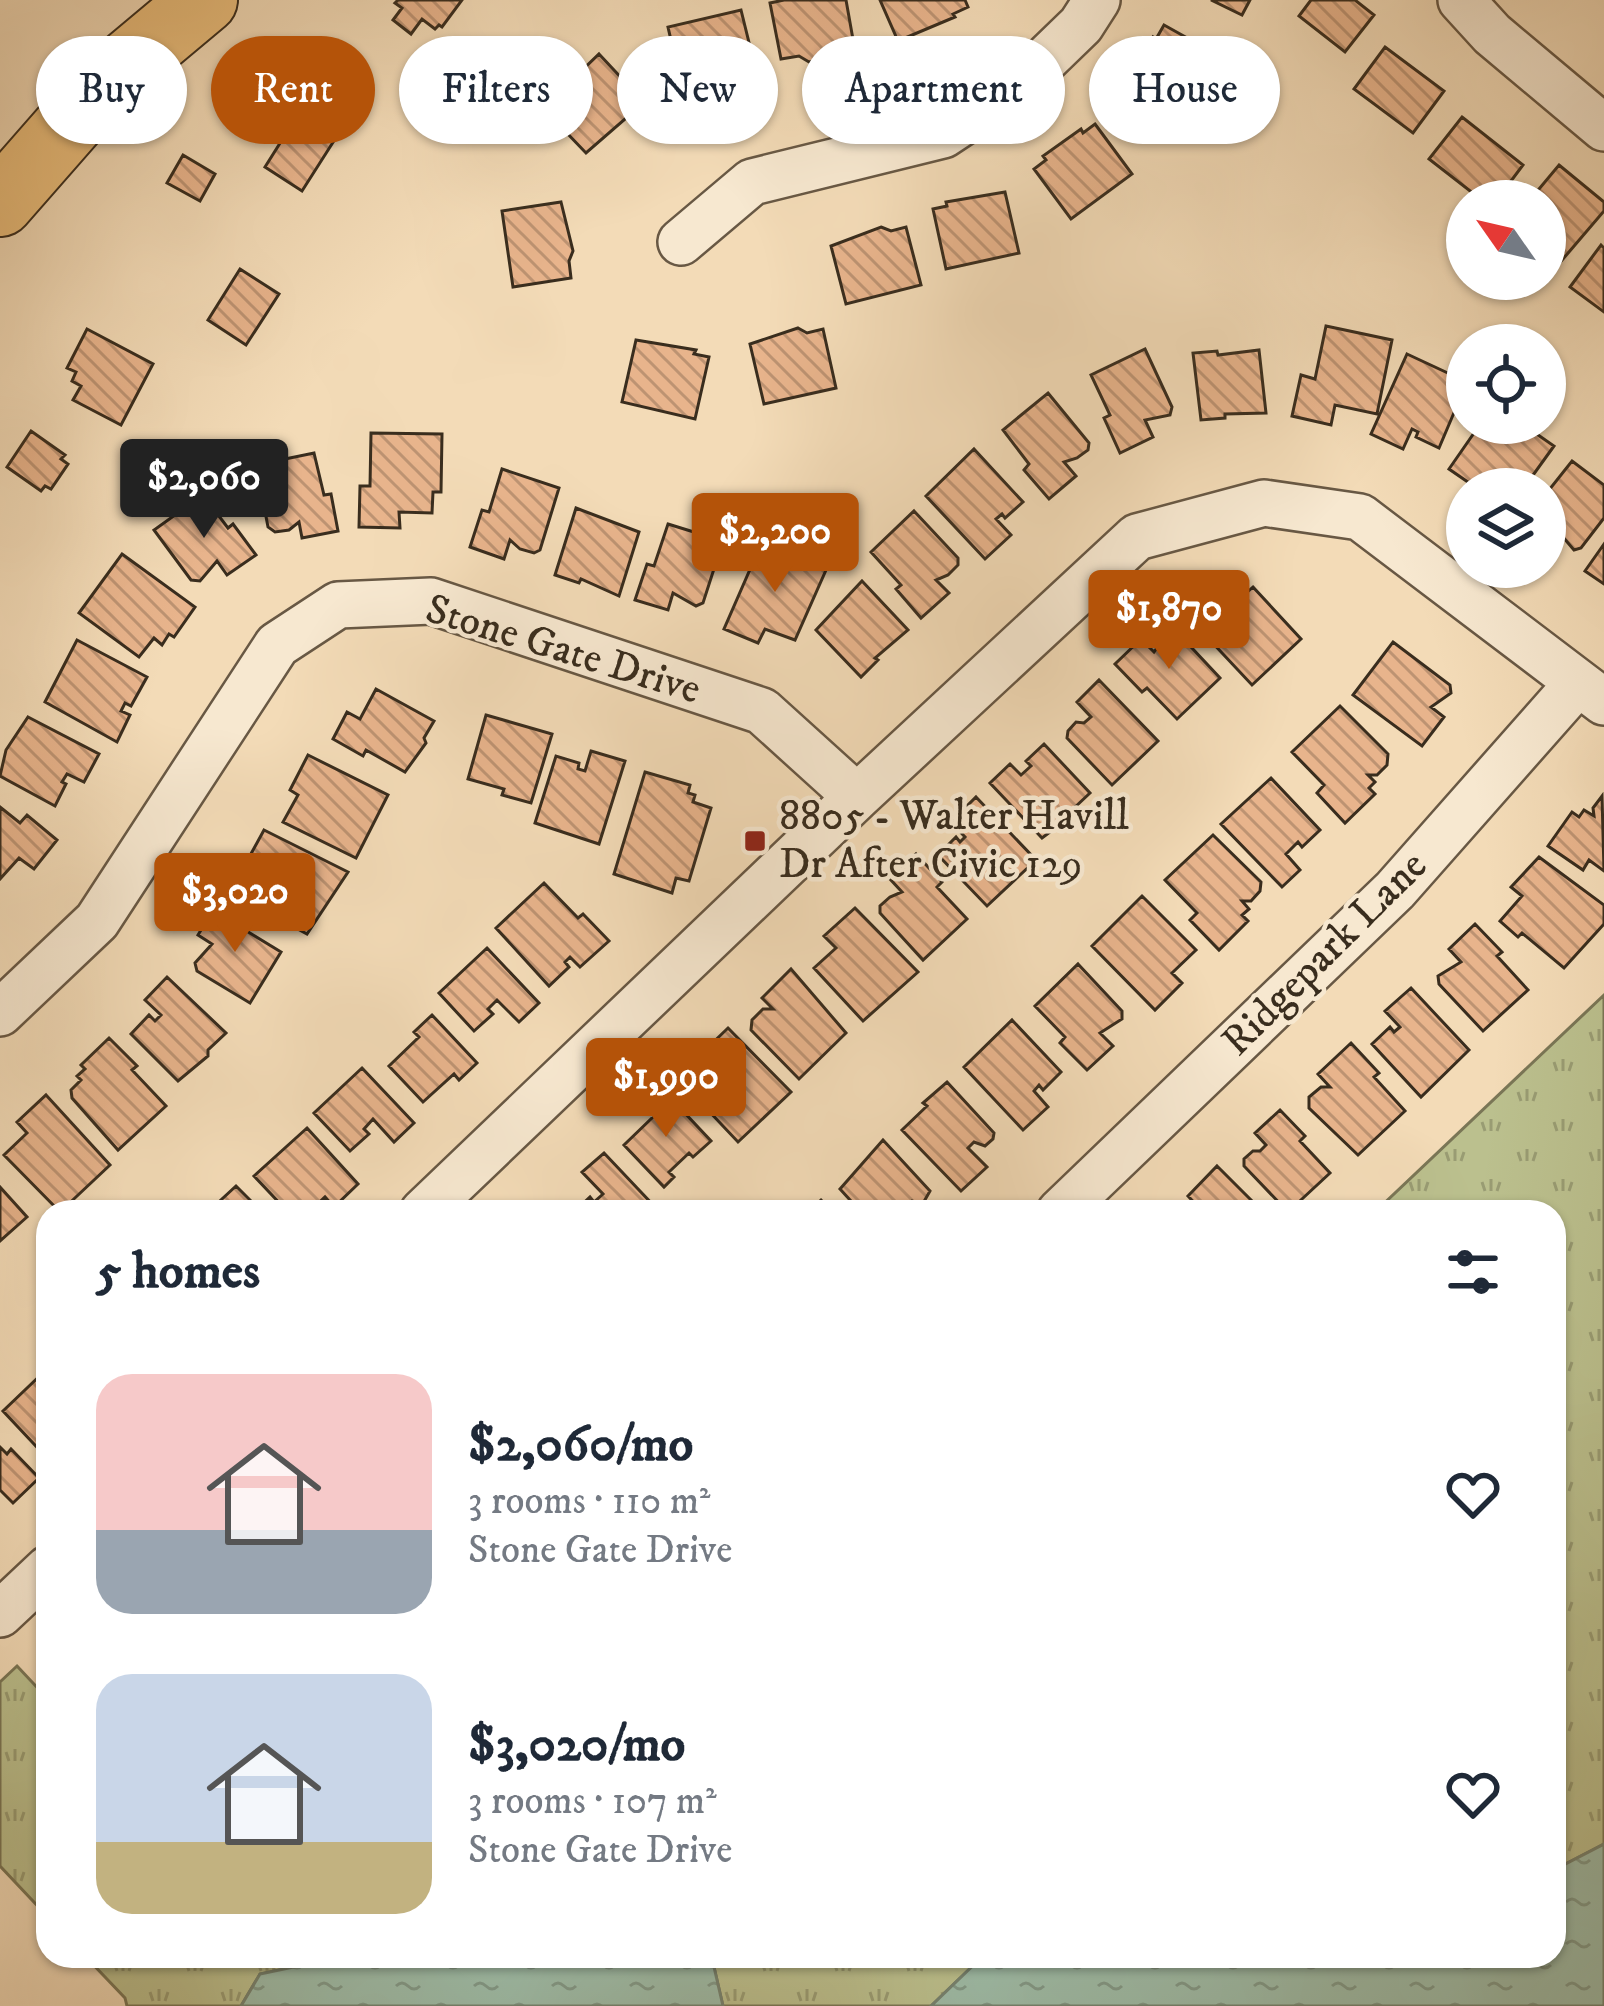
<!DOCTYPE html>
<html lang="en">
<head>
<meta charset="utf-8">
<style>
  body { margin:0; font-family:"IM FELL DW Pica",serif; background:#f6f6f7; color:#1f2937; height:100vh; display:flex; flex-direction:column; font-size:45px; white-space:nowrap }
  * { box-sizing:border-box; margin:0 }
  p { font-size:39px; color:#747a83 }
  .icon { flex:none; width:66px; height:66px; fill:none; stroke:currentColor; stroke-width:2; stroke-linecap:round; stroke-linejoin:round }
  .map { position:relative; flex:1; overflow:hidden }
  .panel { position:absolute; left:36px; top:1200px; width:1530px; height:768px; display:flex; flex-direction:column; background:#fff; border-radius:36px; box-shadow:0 3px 9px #0004 }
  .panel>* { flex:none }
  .banner { position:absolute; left:36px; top:36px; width:1533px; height:108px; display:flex; gap:24px }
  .needle { width:78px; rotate:304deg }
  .buttons { position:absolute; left:1446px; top:180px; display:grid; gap:24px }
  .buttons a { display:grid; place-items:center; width:120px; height:120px; border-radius:50%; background:#fff; box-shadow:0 3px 9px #0004; font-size:60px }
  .price { position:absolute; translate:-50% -102px; padding:0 27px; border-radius:12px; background:#b45309; color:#fff; font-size:39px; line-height:78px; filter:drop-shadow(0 3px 6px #0008) }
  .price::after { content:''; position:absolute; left:50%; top:72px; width:36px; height:27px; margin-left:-18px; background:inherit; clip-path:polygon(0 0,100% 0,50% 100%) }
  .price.on { background:#222; color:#fff }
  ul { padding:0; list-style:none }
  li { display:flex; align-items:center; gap:36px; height:300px; padding:0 60px }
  li span { display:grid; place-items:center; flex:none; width:336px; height:240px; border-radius:36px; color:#555 }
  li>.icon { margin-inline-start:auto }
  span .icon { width:144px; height:144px; fill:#fffc; stroke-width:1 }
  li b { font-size:51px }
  h2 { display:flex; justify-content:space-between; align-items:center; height:144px; padding:0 60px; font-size:51px }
  .pill { padding:0 42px; border-radius:54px; background:#fff; box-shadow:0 3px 9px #0004; font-size:42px; line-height:108px }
  .pill.on { background:#b45309; color:#fff }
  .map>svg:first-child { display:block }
  .park { fill:url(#park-tufts); stroke:#7a7656; stroke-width:3 }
  .water { fill:url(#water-ripples); stroke:#758371; stroke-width:3 }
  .building { fill:url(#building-back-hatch); stroke:#392d1e; stroke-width:3 }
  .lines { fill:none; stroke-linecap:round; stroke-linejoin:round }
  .street-casing { stroke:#685844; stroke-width:50 }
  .primary-casing { stroke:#392d1e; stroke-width:70 }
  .street { stroke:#f7e8d0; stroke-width:45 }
  .primary { stroke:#eabe7c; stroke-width:66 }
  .poi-dot { fill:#8f2418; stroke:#f7e8d0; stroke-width:4.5 }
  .labels { text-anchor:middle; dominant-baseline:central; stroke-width:9; stroke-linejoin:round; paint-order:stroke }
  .street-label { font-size:42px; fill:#392d1e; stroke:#f7e8d0 }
  .poi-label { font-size:42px; fill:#392d1e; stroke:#f7e8d0; text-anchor:start }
</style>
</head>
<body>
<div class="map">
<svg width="1604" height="2006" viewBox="0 0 1604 2006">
  <defs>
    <pattern id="park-tufts" width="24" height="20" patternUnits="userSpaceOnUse" patternTransform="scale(3)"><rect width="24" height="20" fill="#bbc08e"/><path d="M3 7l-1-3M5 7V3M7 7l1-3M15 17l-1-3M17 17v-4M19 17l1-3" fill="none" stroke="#999c73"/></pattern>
    <pattern id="water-ripples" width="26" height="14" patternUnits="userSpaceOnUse" patternTransform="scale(3)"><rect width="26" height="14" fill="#9dbca8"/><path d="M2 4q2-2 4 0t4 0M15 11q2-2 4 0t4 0" fill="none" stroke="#819988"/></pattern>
    <pattern id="building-back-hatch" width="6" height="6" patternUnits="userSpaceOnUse" patternTransform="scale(3)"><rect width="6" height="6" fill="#e8b48c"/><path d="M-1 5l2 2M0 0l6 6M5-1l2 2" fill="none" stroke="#bd9372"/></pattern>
  </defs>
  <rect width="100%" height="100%" fill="#f3dbb7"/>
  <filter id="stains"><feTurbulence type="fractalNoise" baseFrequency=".00167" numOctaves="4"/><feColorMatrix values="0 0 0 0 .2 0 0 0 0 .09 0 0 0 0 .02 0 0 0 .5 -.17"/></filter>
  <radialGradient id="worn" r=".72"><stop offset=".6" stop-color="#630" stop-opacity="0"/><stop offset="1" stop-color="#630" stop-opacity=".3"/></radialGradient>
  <path class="park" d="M 1604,995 L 1604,1844 L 1554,1870 L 1554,1212 L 1375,1212 Z
    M 17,1666 L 48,1699 L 48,1917 L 0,1866 L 0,1682 Z
    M 85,1956 L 346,1956 L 260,1974 L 241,2006 L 127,2006 L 125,1998 Z
    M 616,1956 L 983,1956 L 931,2006 L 723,2006 L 714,1967 Z"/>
  <path class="water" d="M 1604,1844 L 1604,2006 L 931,2006 L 983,1956 L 1554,1956 L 1554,1870 Z
    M 346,1956 L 616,1956 L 714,1967 L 723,2006 L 241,2006 L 260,1974 Z"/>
  <path class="building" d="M 398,0 L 462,0 L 442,27 L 439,25 L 435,29 L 422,19 L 411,34 L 393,20 L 402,8 L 395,3 Z
    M 784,0 L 846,0 L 854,45 L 840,48 L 832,57 L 809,62 L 799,56 L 781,59 L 770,3 Z
    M 880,0 L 965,0 L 968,7 L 953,14 L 955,17 L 898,41 Z
    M 1211,0 L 1250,0 L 1242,15 Z
    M 1311,0 L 1355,0 L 1374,15 L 1345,52 L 1299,16 Z
    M 741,10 L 755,67 L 739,71 L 729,80 L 681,84 L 668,27 Z
    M 1164,25 L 1216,54 L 1177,121 L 1125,92 L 1153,37 L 1156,39 Z
    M 1385,47 L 1444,91 L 1413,133 L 1354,89 Z
    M 599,54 L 641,99 L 630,110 L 632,113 L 586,153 L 543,108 Z
    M 314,106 L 344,125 L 302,191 L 265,167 L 294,121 L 301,126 Z
    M 1462,117 L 1523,165 L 1496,201 L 1483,201 L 1429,159 Z
    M 1095,124 L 1132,174 L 1071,219 L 1034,169 L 1046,160 L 1043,156 L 1081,129 L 1083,133 Z
    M 183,155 L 215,174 L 200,201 L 167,183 Z
    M 1559,165 L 1604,202 L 1604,211 L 1557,266 L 1545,256 L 1545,201 L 1529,201 Z
    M 1005,192 L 1019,253 L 946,269 L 933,209 L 947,206 L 946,202 Z
    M 561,202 L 573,251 L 569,261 L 571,278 L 513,287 L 502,211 Z
    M 881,227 L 891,231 L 906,227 L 921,285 L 846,304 L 831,246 Z
    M 1601,245 L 1604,248 L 1604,312 L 1570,287 Z
    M 240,269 L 279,294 L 246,345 L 208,320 Z
    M 1326,326 L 1392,340 L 1377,414 L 1335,405 L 1331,425 L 1292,416 L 1301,375 L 1315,379 Z
    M 798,328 L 807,333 L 823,329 L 836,388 L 764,404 L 750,344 Z
    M 87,329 L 153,364 L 121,425 L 73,400 L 81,386 L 72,381 L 76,372 L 67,368 Z
    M 636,340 L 696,350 L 694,354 L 709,357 L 695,419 L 622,402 Z
    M 1145,349 L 1172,407 L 1170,415 L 1145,420 L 1153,437 L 1120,453 L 1104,418 L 1110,415 L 1091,375 Z
    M 1259,350 L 1266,413 L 1225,414 L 1225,418 L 1201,420 L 1193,353 L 1217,351 L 1218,355 Z
    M 1407,354 L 1467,382 L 1439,448 L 1416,437 L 1418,432 L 1412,429 L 1403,449 L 1371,434 Z
    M 1048,393 L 1089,443 L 1088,450 L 1077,458 L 1064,462 L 1076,476 L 1049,499 L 1024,470 L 1029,464 L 1003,430 Z
    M 1481,423 L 1521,423 L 1554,446 L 1523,489 L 1478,489 L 1449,469 Z
    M 31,431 L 65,455 L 61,459 L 68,464 L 51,489 L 45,486 L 41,491 L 7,467 Z
    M 371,433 L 442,434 L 441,492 L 433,492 L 432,513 L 399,512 L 400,528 L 359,527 L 360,486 L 370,486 Z
    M 974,449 L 1023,502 L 1005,518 L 1002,514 L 996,519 L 1011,535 L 985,559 L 926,496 Z
    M 314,453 L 324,495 L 331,494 L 338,531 L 302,538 L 299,522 L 289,530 L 275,532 L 268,527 L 256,465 Z
    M 1572,461 L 1604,485 L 1604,518 L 1581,548 L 1574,550 L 1557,530 L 1545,544 L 1545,495 Z
    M 502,469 L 559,488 L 540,550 L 534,553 L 520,549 L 510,540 L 504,559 L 470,547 L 482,510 L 489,512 Z
    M 203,495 L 228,528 L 233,524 L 256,555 L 227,575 L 217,561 L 200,581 L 191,580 L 154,530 Z
    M 576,508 L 639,532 L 619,596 L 581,579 L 579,583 L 555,575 Z
    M 914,511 L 958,558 L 958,565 L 948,575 L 936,580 L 949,593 L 921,618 L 896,589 L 901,585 L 871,552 Z
    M 668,524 L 723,541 L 703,603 L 696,606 L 673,593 L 668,610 L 635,600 L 647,564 L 654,566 Z
    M 762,542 L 826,570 L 795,640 L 765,629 L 758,643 L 724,629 Z
    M 1604,544 L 1604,584 L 1585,571 Z
    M 122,554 L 195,607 L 174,637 L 169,634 L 162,645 L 154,638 L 139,657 L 79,613 Z
    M 862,581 L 908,630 L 875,658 L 878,660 L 861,677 L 816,630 Z
    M 1253,587 L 1301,639 L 1252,685 L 1193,622 L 1218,597 L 1233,613 L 1238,608 L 1234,604 Z
    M 1169,631 L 1176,631 L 1220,678 L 1177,719 L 1147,688 L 1142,692 L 1115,664 L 1141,639 L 1154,652 Z
    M 77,640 L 147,677 L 131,706 L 125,703 L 121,711 L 130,715 L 117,742 L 45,702 Z
    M 1393,642 L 1450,685 L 1451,693 L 1431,707 L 1444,717 L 1422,746 L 1353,695 Z
    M 1099,680 L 1158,741 L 1112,785 L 1067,738 L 1068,731 L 1076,722 L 1084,723 L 1091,717 L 1077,702 Z
    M 376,689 L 434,721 L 424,738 L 426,743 L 405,772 L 366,750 L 363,756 L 333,739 L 347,712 L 360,719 Z
    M 1340,706 L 1388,754 L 1387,765 L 1377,775 L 1368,775 L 1375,782 L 1369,788 L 1375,794 L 1345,823 L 1317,793 L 1324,785 L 1292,752 Z
    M 486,715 L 552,734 L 531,803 L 502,795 L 504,789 L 468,779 Z
    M 28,717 L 99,754 L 84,782 L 67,774 L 62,782 L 66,784 L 55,806 L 0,776 L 6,750 Z
    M 1044,744 L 1090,793 L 1073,809 L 1074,814 L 1042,838 L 990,783 L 1010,764 L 1021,775 L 1031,766 L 1026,761 Z
    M 591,751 L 625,761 L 599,844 L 535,823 L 556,756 L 579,763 L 578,769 L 585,771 Z
    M 308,755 L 388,795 L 356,858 L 283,822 L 298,795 L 290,790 Z
    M 645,772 L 690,785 L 688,793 L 695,795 L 693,802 L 711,808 L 689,881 L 676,878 L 672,893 L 614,874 Z
    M 1271,778 L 1320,830 L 1302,847 L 1298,842 L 1286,854 L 1300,870 L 1282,887 L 1221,824 Z
    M 1602,796 L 1604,871 L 1589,860 L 1583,870 L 1548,846 L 1572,812 L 1579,817 L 1584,810 L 1594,816 L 1593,808 Z
    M 976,797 L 1036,860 L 987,906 L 938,855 L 956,837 L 960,842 L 965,837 L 951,822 Z
    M 0,807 L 20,823 L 27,815 L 57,840 L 34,869 L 19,858 L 0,879 Z
    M 264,830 L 348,872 L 307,934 L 243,899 L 258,870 L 246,863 Z
    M 1213,835 L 1261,882 L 1260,891 L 1251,901 L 1242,901 L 1249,909 L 1242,915 L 1248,921 L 1219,950 L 1190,920 L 1197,913 L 1165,880 Z
    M 916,854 L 942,882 L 937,887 L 967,919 L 923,960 L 880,913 L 880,906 L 890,897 L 902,892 L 890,879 Z
    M 1539,857 L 1604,905 L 1604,924 L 1564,968 L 1522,933 L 1518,937 L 1500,921 L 1522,896 L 1511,887 Z
    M 544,883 L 578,918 L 583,914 L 609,941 L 580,967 L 570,957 L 565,962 L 569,967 L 549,986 L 496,928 Z
    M 1142,896 L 1196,950 L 1172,973 L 1182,983 L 1155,1010 L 1092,946 Z
    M 216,905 L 248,924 L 245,930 L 281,952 L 250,1003 L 197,971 L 195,963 L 212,944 L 198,935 Z
    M 855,908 L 918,972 L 863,1021 L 814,968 L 836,948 L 824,936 Z
    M 1475,924 L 1502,952 L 1497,956 L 1528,990 L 1483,1031 L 1439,984 L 1438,976 L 1461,962 L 1449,949 Z
    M 487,948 L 539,1003 L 519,1022 L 497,1000 L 488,1009 L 493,1014 L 474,1031 L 439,993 Z
    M 1078,964 L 1122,1011 L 1122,1019 L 1100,1033 L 1113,1046 L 1087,1070 L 1060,1043 L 1065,1037 L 1035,1006 Z
    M 791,969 L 846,1033 L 799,1079 L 751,1030 L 752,1020 L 763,1009 L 773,1009 L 762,998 Z
    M 167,977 L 226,1033 L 208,1050 L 208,1056 L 178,1081 L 131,1034 L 149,1015 L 155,1021 L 161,1015 L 145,1000 Z
    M 1411,988 L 1469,1050 L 1421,1097 L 1372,1044 L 1390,1027 L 1394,1032 L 1400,1027 L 1385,1011 Z
    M 432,1015 L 477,1063 L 459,1080 L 454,1074 L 423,1102 L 389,1066 L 419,1037 L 414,1032 Z
    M 1012,1020 L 1061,1072 L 1043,1090 L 1039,1085 L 1034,1091 L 1048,1107 L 1023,1130 L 964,1067 Z
    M 728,1028 L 791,1092 L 738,1142 L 688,1089 L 713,1071 L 699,1056 Z
    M 109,1038 L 137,1066 L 132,1070 L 166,1106 L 118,1150 L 72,1098 L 71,1090 L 81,1080 L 77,1076 L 85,1069 L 81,1065 Z
    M 1351,1043 L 1379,1073 L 1374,1077 L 1405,1111 L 1358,1155 L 1309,1108 L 1309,1097 L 1321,1087 L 1330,1087 L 1318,1074 Z
    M 362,1068 L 414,1123 L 394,1142 L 373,1119 L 364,1129 L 369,1134 L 350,1151 L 314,1113 Z
    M 947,1082 L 994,1133 L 993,1139 L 985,1146 L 974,1142 L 968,1148 L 987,1167 L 961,1191 L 902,1130 L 927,1106 L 923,1103 Z
    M 666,1093 L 711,1141 L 693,1157 L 689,1153 L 669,1172 L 674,1177 L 664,1187 L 624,1145 L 654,1116 L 648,1110 Z
    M 46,1095 L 110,1165 L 60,1212 L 4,1155 L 27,1133 L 17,1122 Z
    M 1280,1110 L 1305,1136 L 1300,1141 L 1330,1173 L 1288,1212 L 1244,1166 L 1244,1159 L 1253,1151 L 1260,1151 L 1266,1145 L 1255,1133 Z
    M 307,1128 L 358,1184 L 334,1207 L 325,1197 L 309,1212 L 288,1212 L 254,1176 Z
    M 883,1140 L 930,1191 L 922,1205 L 912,1201 L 905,1207 L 910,1212 L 861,1212 L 840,1189 Z
    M 604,1153 L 656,1208 L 652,1212 L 574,1212 L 590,1197 L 594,1202 L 603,1194 L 582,1172 Z
    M 1217,1166 L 1263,1212 L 1203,1212 L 1188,1196 Z
    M 236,1186 L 262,1212 L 208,1212 Z
    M 0,1187 L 27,1217 L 0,1241 Z
    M 821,1200 L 833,1212 L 808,1212 Z
    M 48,1368 L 48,1459 L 3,1411 Z
    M 0,1447 L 7,1454 L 11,1449 L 39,1478 L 13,1503 L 0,1490 Z"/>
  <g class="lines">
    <defs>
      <path id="street" d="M 1461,0 L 1492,34 L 1604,128
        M 681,242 L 752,182 L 943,135 L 1019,85 L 1081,25 L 1097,0
        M 0,1013 L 97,921 L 277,645 L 338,605 L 431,601 L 762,711 L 857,797
        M 423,1212 L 857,797 L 1137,537 L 1264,503 L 1360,517 L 1604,702
        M 1060,1212 L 1395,890 L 1577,684
        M 0,1614 L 48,1569"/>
      <path id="primary" d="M 0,203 L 106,82 L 204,0"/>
    </defs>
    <use href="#street" class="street-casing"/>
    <use href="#primary" class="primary-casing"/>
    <use href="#street" class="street"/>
    <use href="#primary" class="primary"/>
  </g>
  <rect class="poi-dot" x="743" y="829" width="24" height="24" rx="6"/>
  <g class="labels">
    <g class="street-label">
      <text transform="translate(563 650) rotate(17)">Stone Gate Drive</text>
      <text transform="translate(1325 954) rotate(-45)">Ridgepark Lane</text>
    </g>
    <g class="poi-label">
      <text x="779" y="817">8805 - Walter Havill<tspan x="779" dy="48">Dr After Civic 129</tspan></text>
    </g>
  </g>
  <rect width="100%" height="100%" filter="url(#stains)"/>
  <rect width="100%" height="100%" fill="url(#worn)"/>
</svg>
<div class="buttons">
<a><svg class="needle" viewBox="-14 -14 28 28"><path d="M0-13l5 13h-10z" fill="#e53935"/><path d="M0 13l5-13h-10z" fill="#747a83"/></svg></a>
<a><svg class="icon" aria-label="locate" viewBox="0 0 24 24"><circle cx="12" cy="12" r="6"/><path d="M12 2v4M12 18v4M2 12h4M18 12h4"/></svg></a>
<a><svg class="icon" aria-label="layers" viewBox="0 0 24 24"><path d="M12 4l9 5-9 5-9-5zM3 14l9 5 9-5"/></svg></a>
</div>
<b class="price on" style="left:204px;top:541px">$2,060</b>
<b class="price" style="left:775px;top:595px">$2,200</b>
<b class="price" style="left:1169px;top:672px">$1,870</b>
<b class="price" style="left:235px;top:955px">$3,020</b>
<b class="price" style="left:666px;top:1140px">$1,990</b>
<div class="banner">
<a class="pill">Buy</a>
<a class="pill on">Rent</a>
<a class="pill">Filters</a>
<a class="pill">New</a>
<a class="pill">Apartment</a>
<a class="pill">House</a>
</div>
<section class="panel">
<h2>5 homes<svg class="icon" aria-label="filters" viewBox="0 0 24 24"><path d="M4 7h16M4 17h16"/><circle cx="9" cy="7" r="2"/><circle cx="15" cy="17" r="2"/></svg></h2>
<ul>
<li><span style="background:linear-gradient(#f6c9c9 65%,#9aa5b1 0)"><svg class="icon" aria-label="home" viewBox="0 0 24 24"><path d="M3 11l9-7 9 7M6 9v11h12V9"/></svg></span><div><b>$2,060/mo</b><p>3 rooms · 110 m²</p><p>Stone Gate Drive</p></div><svg class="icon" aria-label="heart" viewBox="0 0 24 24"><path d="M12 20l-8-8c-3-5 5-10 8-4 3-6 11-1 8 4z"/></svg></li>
<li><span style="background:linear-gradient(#c9d6e8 70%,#c2b280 0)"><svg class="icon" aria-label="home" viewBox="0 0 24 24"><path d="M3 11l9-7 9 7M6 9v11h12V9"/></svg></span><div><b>$3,020/mo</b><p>3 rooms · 107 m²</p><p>Stone Gate Drive</p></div><svg class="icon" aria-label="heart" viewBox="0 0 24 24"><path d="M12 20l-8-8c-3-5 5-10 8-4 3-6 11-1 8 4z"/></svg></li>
</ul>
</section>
</div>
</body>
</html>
